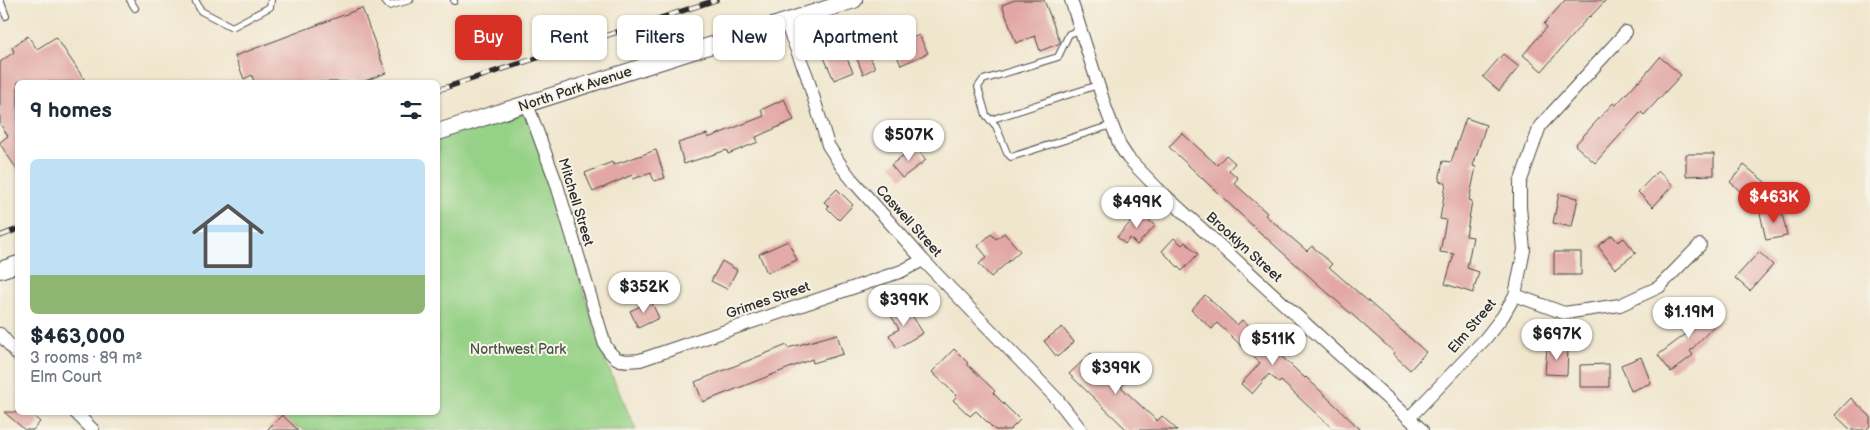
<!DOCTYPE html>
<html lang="en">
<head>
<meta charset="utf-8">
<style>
  body { margin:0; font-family:"Balsamiq Sans",sans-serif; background:#f2f2f3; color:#1f2937; height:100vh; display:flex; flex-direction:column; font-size:19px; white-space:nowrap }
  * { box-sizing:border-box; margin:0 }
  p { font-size:16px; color:#747a83 }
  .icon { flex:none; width:28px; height:28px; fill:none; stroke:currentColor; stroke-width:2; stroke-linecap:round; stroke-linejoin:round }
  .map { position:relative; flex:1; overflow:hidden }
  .sheet { position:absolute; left:15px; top:80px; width:425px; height:335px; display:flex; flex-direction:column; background:#fff; border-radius:8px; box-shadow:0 1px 4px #0004 }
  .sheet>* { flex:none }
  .hud { position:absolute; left:455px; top:15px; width:475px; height:45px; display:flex; gap:10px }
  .price { position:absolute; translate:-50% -42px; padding:0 11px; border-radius:18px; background:#fff; color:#222; font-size:16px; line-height:32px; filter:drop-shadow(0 1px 2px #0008) }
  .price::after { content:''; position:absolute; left:50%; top:30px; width:15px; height:11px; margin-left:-8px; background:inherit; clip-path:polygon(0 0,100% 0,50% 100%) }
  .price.current { background:#d93025; color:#fff }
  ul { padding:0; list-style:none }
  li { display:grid; align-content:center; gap:10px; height:265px; padding:0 15px }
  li+li { border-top:1px solid #e0e1e3 }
  li span { display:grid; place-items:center; height:155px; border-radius:8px; color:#555 }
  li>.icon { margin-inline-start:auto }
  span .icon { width:90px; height:90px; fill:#fffc; stroke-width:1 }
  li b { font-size:21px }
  h2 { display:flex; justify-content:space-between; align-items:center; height:60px; padding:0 15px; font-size:21px }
  .tag { padding:0 18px; border-radius:8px; background:#fff; box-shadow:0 1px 4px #0004; font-size:18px; line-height:45px }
  .tag.current { background:#d93025; color:#fff }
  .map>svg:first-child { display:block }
  .green { fill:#95d186; stroke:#607e58 }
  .building { fill:#e2a7a5 }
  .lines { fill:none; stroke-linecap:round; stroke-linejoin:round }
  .service-casing { stroke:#494743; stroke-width:8 }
  .minor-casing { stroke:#494743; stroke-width:14 }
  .tertiary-casing { stroke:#494743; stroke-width:18 }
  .service { stroke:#fff; stroke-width:6 }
  .minor { stroke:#fff; stroke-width:12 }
  .tertiary { stroke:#fff; stroke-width:16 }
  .rail-casing { stroke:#2b2b2b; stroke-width:5.5 }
  .rail { stroke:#f7f3e8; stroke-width:4; stroke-dasharray:11; stroke-linecap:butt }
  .labels { text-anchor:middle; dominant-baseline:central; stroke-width:4; stroke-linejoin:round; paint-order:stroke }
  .street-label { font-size:14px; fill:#2b2b2b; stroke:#f7f3e8 }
  .park-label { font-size:14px; fill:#465442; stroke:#f7f3e8 }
</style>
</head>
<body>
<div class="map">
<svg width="1870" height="430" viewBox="0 0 1870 430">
  <rect width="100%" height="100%" fill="#f7f3e8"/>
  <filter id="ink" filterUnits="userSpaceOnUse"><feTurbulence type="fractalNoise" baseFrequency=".02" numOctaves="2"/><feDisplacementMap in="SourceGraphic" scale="10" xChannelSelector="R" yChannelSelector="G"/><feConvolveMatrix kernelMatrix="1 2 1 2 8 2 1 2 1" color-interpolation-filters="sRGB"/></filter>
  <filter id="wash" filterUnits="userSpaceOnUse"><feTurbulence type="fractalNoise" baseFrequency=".0096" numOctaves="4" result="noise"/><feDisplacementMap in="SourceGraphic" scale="20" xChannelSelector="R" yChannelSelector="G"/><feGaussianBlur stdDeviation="1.12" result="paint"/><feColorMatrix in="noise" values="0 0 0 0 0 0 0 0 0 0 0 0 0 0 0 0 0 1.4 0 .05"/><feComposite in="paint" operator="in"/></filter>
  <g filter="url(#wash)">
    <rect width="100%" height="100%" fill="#f0e6cd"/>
    <path class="green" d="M 526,113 L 536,139 L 605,360 L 636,430 L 306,430 L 267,417 L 263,413 L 438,412 L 438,136 Z"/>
    <g id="blocks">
      <path class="building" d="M 1015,0 L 1044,0 L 1060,42 L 1058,44 L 1040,51 L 1035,36 L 1016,43 L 1002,5 Z
        M 1565,0 L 1606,0 L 1590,17 L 1589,16 L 1542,71 L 1523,55 L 1547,27 L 1544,24 Z
        M 362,8 L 386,73 L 362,82 L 254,82 L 252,75 L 244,79 L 235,56 Z
        M 919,35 L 928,53 L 901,65 L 893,47 Z
        M 28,36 L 37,49 L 56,37 L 86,82 L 18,82 L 18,171 L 0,144 L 0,142 L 8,136 L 0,124 L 0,62 L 14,52 L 12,47 Z
        M 841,45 L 853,72 L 834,80 L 822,53 Z
        M 869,54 L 875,68 L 863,74 L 857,59 Z
        M 1503,54 L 1519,67 L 1499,91 L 1483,77 Z
        M 1660,57 L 1681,75 L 1644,115 L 1641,112 L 1595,163 L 1575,145 L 1613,103 L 1616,105 L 1638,81 L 1639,82 Z
        M 784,99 L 794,120 L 756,137 L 758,142 L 728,154 L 727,150 L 684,164 L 678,143 L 707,134 L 708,138 L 764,116 L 761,110 Z
        M 1466,118 L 1486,125 L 1473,166 L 1476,167 L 1469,200 L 1472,201 L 1466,236 L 1473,237 L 1467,268 L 1479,272 L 1473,293 L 1445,284 L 1454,254 L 1440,252 L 1446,220 L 1440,219 L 1446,183 L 1439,181 L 1443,161 L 1451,162 Z
        M 1182,133 L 1217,165 L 1226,155 L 1235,163 L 1229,170 L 1238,178 L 1234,183 L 1267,213 L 1265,215 L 1307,251 L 1312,246 L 1332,264 L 1329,267 L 1426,352 L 1410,370 L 1393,354 L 1394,352 L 1254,227 L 1169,147 Z
        M 915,146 L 926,160 L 902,178 L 891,165 Z
        M 656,150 L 665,178 L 654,181 L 651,173 L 633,179 L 632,175 L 593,192 L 585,173 L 612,162 L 613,165 Z
        M 1686,154 L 1714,154 L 1714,175 L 1686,176 Z
        M 1744,165 L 1765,182 L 1750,200 L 1730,182 Z
        M 1658,171 L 1673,185 L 1653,207 L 1638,192 Z
        M 837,189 L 853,205 L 839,220 L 827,208 L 829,206 L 824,202 Z
        M 1559,194 L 1578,198 L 1572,227 L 1553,223 Z
        M 1781,208 L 1787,236 L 1766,240 L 1760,213 Z
        M 1143,209 L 1150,216 L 1148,219 L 1155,226 L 1137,245 L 1130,238 L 1125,244 L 1117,237 Z
        M 1004,233 L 1020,251 L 991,277 L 979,264 L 987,257 L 978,246 L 991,234 L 996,239 Z
        M 1612,235 L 1618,242 L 1624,238 L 1636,253 L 1615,269 L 1598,246 Z
        M 1174,238 L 1182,245 L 1185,242 L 1198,254 L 1182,271 L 1162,251 Z
        M 788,241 L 797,260 L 767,273 L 759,254 Z
        M 1554,252 L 1581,252 L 1581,275 L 1554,275 Z
        M 1759,252 L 1773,265 L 1750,291 L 1735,278 Z
        M 722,261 L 737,270 L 727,289 L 711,281 Z
        M 1205,295 L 1237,325 L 1242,320 L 1305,378 L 1306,377 L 1361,430 L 1334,430 L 1281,381 L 1279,383 L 1269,374 L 1252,394 L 1241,384 L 1260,363 L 1217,323 L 1212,329 L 1191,310 Z
        M 651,301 L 659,318 L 638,328 L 630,311 Z
        M 905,304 L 923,333 L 897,348 L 889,335 L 899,329 L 890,314 Z
        M 1705,306 L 1720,320 L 1690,351 L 1693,355 L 1671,372 L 1658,355 L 1690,331 L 1686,326 Z
        M 1062,327 L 1074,342 L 1057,357 L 1044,341 Z
        M 837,334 L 843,354 L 813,363 L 812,359 L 703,402 L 695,382 L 787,345 L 788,348 Z
        M 1547,346 L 1568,347 L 1567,375 L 1545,374 Z
        M 954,349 L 968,363 L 967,364 L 995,391 L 993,393 L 1020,420 L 1010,430 L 995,430 L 976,411 L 970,416 L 953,400 L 957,396 L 932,372 Z
        M 1091,353 L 1110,372 L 1120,362 L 1133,374 L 1121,387 L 1157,421 L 1162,416 L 1177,430 L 1127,430 L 1069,374 Z
        M 1641,357 L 1651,383 L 1631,391 L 1621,365 Z
        M 1609,364 L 1609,387 L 1580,387 L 1580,365 Z
        M 1851,398 L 1870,416 L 1870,426 L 1866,430 L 1851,430 L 1835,415 Z
        M 4,412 L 29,412 L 40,422 L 33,430 L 25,430 Z
        M 282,415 L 298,430 L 267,430 Z"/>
    </g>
  </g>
  <g filter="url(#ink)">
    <use href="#blocks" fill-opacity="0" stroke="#494743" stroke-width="1"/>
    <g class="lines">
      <defs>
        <path id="service" d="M 0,0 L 6,16
          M 130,0 L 135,8
          M 195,0 L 201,11 L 232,27 L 270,7 L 271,0
          M 384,0 L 389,6 L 410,0
          M 454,0 L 454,1
          M 1080,30 L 1069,34 L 1058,57 L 983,80 L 978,87 L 986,115 L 996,126 L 1007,153 L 1011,157 L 1112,125
          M 990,120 L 1098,85"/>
        <path id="minor" d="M 1071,0 L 1106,109 L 1120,146 L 1128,158 L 1158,189 L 1422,430
          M 786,23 L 807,76 L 828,145 L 842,167 L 854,182 L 923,260 L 1057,399 L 1081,430
          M 527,104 L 556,182 L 605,345 C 615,362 621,362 640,360 L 902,271 L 923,260
          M 1515,295 L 1564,313 L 1620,305 L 1659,287 L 1700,245
          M 0,334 L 18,355
          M 75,412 L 93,430
          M 1409,418 L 1485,339 L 1503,316 L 1515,295 L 1524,250 L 1520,207 L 1520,183 L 1540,126 L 1626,32"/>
        <path id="tertiary" d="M 438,132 L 854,0
          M 0,270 L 18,264"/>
      </defs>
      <use href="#service" class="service-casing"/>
      <use href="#minor" class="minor-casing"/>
      <use href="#tertiary" class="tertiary-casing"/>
      <use href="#service" class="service"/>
      <use href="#minor" class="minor"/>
      <use href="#tertiary" class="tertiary"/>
      <defs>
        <path id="rail" d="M 438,90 L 716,0
          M 0,236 L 18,229"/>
      </defs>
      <use href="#rail" class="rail-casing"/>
      <use href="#rail" class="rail"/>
    </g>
  </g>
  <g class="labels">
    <g class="street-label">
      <text transform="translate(575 89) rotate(-18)">North Park Avenue</text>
      <text transform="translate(576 202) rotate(73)">Mitchell Street</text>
      <text transform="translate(909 221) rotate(48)">Caswell Street</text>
      <text transform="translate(1244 247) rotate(42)">Brooklyn Street</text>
      <text transform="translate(768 300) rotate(-19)">Grimes Street</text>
      <text transform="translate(1472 326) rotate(-50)">Elm Street</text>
    </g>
    <g class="park-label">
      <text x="518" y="349">Northwest Park</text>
    </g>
  </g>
</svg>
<b class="price" style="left:909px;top:162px">$507K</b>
<b class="price current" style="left:1774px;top:224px">$463K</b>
<b class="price" style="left:1137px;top:229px">$499K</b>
<b class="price" style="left:644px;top:314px">$352K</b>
<b class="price" style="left:904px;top:327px">$399K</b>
<b class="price" style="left:1689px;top:339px">$1.19M</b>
<b class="price" style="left:1557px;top:361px">$697K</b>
<b class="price" style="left:1273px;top:366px">$511K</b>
<b class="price" style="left:1116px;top:395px">$399K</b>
<div class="hud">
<a class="tag current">Buy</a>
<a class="tag">Rent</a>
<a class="tag">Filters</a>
<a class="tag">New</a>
<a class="tag">Apartment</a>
</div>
<section class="sheet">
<h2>9 homes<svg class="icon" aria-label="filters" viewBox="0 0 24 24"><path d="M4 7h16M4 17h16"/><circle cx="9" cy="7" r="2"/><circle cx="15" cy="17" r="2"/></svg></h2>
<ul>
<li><span style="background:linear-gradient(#bfe0f5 75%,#8fb573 0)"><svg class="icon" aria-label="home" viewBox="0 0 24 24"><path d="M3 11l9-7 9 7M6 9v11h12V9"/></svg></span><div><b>$463,000</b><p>3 rooms · 89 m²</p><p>Elm Court</p></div></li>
</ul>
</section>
</div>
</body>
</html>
